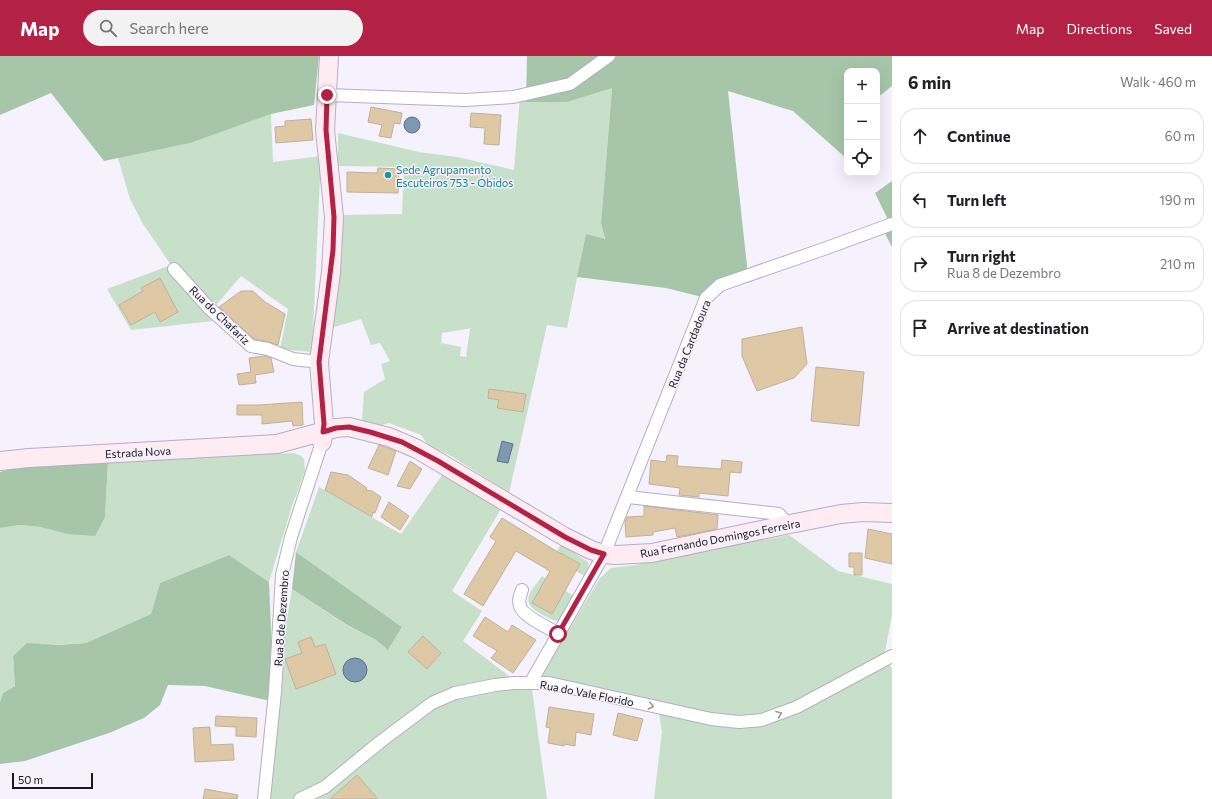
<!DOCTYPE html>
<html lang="en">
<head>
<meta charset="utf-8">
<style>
	:root { --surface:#fff; --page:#f2f2f2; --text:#202124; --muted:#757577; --line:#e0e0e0; --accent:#b32145 }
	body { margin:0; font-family:Commissioner,sans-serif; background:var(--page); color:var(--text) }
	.controls { position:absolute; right:12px; top:12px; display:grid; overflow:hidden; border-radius:8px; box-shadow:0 4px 16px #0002 }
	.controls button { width:36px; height:36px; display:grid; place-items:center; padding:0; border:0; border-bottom:1px solid var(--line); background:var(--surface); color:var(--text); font:20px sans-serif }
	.scale { position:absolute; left:12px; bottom:10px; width:81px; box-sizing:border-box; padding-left:4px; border:2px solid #191720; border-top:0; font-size:11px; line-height:14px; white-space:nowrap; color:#191720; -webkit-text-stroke:3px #f5f2fd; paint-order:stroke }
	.stop { position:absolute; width:12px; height:12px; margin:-9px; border:3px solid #b32145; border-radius:50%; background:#fff }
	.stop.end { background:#b32145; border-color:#fff; box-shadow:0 1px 4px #0008 }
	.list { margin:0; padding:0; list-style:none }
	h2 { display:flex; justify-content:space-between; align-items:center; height:52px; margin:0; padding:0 16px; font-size:17px }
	h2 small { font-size:13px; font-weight:400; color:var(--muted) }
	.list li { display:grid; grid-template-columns:26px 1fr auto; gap:12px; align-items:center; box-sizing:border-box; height:56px; margin:0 8px 8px; padding:0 8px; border:1px solid var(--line); border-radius:16px }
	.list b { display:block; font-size:15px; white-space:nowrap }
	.list p { margin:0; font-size:13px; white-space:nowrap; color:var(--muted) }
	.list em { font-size:13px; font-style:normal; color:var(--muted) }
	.icon { flex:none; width:22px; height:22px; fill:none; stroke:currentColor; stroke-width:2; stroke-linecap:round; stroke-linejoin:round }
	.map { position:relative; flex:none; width:892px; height:743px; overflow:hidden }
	header { display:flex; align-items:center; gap:24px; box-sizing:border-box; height:56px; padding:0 20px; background:var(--accent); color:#fff }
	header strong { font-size:19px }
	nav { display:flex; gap:22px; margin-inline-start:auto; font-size:14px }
	.search { width:280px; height:36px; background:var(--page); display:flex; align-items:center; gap:10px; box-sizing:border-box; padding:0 14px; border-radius:22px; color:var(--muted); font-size:15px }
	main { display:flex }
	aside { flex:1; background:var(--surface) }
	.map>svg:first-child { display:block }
</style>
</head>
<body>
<header>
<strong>Map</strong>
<div class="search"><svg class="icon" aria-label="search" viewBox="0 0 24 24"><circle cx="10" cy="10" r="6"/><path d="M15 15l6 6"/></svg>Search here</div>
<nav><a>Map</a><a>Directions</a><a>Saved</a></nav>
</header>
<main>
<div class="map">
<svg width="892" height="743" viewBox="0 0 892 743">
	<rect width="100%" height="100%" fill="#f5f2fd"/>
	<path fill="#c8e0c9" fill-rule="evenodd" d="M612 31 601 167 605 184 586 178 567 272 547 269 509 437 451 400 429 390 421 379 389 367 377 370 362 365 364 336 385 323 381 308 390 305 380 287 371 289 361 263 331 272 342 159 402 158 404 111 338 110V77L419 96 457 101 514 114 520 39 526 38V46H567ZM473 272 470 273 466 301 460 300 461 291 442 287 441 290 442 277Z
		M271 58 273 106 321 100 312 296 280 293 288 253 241 220 213 253 223 264 131 274 107 233 171 209 143 168 130 143 118 102Z
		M294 397 301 400 304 403 305 415 292 450 269 526 229 499 160 527 151 558 86 587 51 589 27 588 13 600 15 630 3 637 0 646V472L20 469 41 471 105 461 108 406Z
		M442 419 501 453 452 535 482 555 463 585 509 620 515 627 531 626 565 580 600 522 611 512 635 509 789 479 838 515 892 528V559L885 596 800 649 889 609 892 612V743H654L662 675 658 652 531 626 547 743H264L275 636 292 533 346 569 376 584 388 594 402 571 296 496 319 431 401 478Z
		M561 488 588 506 589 513 586 521 576 515 580 508 562 497 550 516 546 514Z
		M542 520 574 540 559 565C552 565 547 561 541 558 518 545 531 536 542 520Z"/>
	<path fill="#a7c6a9" d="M0 0H319L314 49 271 58 190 87 104 105 51 37 0 59Z
		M527 0H892V30L877 42V15H847V103L793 55 728 35 748 219 706 242 666 232 577 221 586 178 605 183 601 167 612 32 567 46H526Z
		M892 125V191L882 172 890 168 875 137Z
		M108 406 105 461 95 480 68 478 41 471 20 469 0 472V416L9 413Z
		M296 496 402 571 388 594 376 584 347 569 292 533Z
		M229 499 269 526 274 646 205 630 168 629 160 649 144 662 109 677 25 705 0 708V646L3 637 15 630 13 600 27 587 57 589 86 587 151 558 160 527Z"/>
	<path fill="#7c98b3" stroke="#5e7187" d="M404 69a8 8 0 1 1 16 0a8 8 0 1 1-16 0Z
		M502 385 513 388 508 407 497 405Z
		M343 614a12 12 0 1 1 24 0a12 12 0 1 1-24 0Z"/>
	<path fill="#dfc8a6" stroke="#c0b19b" d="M371 51 402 57 400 68 394 67 391 82 379 80 382 69 368 66Z
		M471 57 501 59 499 89 484 88 485 72 470 71Z
		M311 63 313 84 276 87 275 71 285 70V65Z
		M378 112 399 113 398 137 347 136V116L377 117Z
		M160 222 178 256 160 266 155 256 131 269 119 249 143 235 141 232Z
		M241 235H253L265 246 285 258 278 289 269 286 254 283 219 251Z
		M802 271 807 308 794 322 757 335 742 300V283Z
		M264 300 271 302 274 316 255 319 256 327 239 329 237 318 251 316 249 302Z
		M816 311 864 316 859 370 811 365Z
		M489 333 526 338 523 356 497 352 499 344 488 342Z
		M302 346 303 369 293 370 292 365 262 368V359H237V349H259Z
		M379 389 396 395 388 419 368 412Z
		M667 399 678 400 677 410 721 413 722 404 742 406 741 417 730 416 728 440 699 437V441L679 439 680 432 649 428 651 404 666 406Z
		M410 405 422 413 410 433 397 430Z
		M331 416 348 419 367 432 366 434 372 435 381 441 375 457 373 456 372 461 325 434Z
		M389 446 409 460 400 474 381 461Z
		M644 450 718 459 717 473 677 481 675 472 653 476V479L626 481 625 466 627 461 644 460Z
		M502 462 561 498V497L580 508 552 558 532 547 550 515 516 495 483 550 464 538 496 485 490 481Z
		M868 473 892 478V508L865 502Z
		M849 497H862V519H854V511H849Z
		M485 561 508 576 512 569 536 584 513 617 491 602 497 595 473 580Z
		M423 580 441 597 427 613 408 596Z
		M311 581 315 591 325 588 336 618 296 633 285 603 302 597 298 586Z
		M549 651 594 658 591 679 576 676 575 690 564 688V690L548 687 550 672 546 671Z
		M618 657 643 663 637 685 613 679Z
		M216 660 257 662 256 681 236 680V671L215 670Z
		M210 671 211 689 233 688 234 704 195 706 193 672Z
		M357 719 378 743H330Z
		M205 733 238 739 237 743H203Z"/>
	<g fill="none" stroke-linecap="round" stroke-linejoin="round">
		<g stroke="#b4aec6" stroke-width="14">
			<path id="street" d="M327 39 465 44 513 41 570 28 609 0
				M174 213 208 251 251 290 268 293 293 303 319 306
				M628 441 779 458 784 464 785 469
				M522 534C520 539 518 544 520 550 522 560 549 572 559 578
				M531 626 604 498 706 242 720 229 821 194 892 168
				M264 743 275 636 282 519 291 481 322 386
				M300 743 325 731 380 686 432 647 455 637 495 629 514 627H549L711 663 739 666 762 664 797 651 892 600"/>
		</g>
		<g stroke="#b4aec6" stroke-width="20">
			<path id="secondary" d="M322 386 324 368 319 306 331 216 334 161 325 74 329 0
				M0 405 29 402 277 388 336 372 349 371 389 381 417 393 565 481 591 494 604 498 616 499 652 497 785 469 841 458 863 456 892 457"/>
		</g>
		<use href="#street" stroke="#fff" stroke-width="12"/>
		<use href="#secondary" stroke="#ffecf3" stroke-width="18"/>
	</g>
	<defs><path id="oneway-chevron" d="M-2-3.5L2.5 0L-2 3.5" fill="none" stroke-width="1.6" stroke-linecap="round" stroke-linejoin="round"/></defs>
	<g stroke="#98979b">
		<use href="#oneway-chevron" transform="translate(651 650) rotate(13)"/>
		<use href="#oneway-chevron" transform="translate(779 658) rotate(-21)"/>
	</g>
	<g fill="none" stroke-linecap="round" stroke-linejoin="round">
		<path stroke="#b32145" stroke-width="5" d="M327 39 326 74 334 161 333 194 319 306 324 368 323 376 336 372 349 371 370 376 402 386 438 405 565 481 591 494 604 498 558 578"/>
	</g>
	<circle fill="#0f9aa8" stroke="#f5f2fd" stroke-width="1.5" cx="388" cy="119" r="4"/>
	<g text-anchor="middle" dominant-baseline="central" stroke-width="3" stroke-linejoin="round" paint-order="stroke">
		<g font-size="11" fill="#0d838f" stroke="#f5f2fd" text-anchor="start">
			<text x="396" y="113">Sede Agrupamento<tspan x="396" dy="13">Escuteiros 753 - Óbidos</tspan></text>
		</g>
		<g font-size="11" fill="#191720" stroke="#f5f2fd">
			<text transform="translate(220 259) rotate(44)">Rua do Chafariz</text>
			<text transform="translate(689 288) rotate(-68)">Rua da Cardadoura</text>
			<text transform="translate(138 396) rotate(-3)">Estrada Nova</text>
			<text transform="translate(720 482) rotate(-11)">Rua Fernando Domingos Ferreira</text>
			<text transform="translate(281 562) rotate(-86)">Rua 8 de Dezembro</text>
			<text transform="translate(587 637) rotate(11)">Rua do Vale Florido</text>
		</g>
	</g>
</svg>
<div class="controls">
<button>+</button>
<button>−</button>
<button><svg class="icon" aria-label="locate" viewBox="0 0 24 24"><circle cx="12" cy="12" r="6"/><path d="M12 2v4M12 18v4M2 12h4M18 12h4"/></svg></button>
</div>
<div class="scale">50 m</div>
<div class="stop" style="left:558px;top:578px"></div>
<div class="stop end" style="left:327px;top:39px"></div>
</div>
<aside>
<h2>6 min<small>Walk · 460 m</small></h2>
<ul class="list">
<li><svg class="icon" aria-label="ahead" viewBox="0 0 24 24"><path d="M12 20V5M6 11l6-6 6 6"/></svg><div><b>Continue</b></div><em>60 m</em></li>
<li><svg class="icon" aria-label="left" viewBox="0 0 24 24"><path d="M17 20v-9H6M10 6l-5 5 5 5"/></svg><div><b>Turn left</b></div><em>190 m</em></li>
<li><svg class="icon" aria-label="right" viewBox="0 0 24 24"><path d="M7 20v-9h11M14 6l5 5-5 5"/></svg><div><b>Turn right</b><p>Rua 8 de Dezembro</p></div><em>210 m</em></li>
<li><svg class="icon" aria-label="arrive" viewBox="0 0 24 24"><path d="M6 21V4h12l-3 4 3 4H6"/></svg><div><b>Arrive at destination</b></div></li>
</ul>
</aside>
</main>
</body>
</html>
